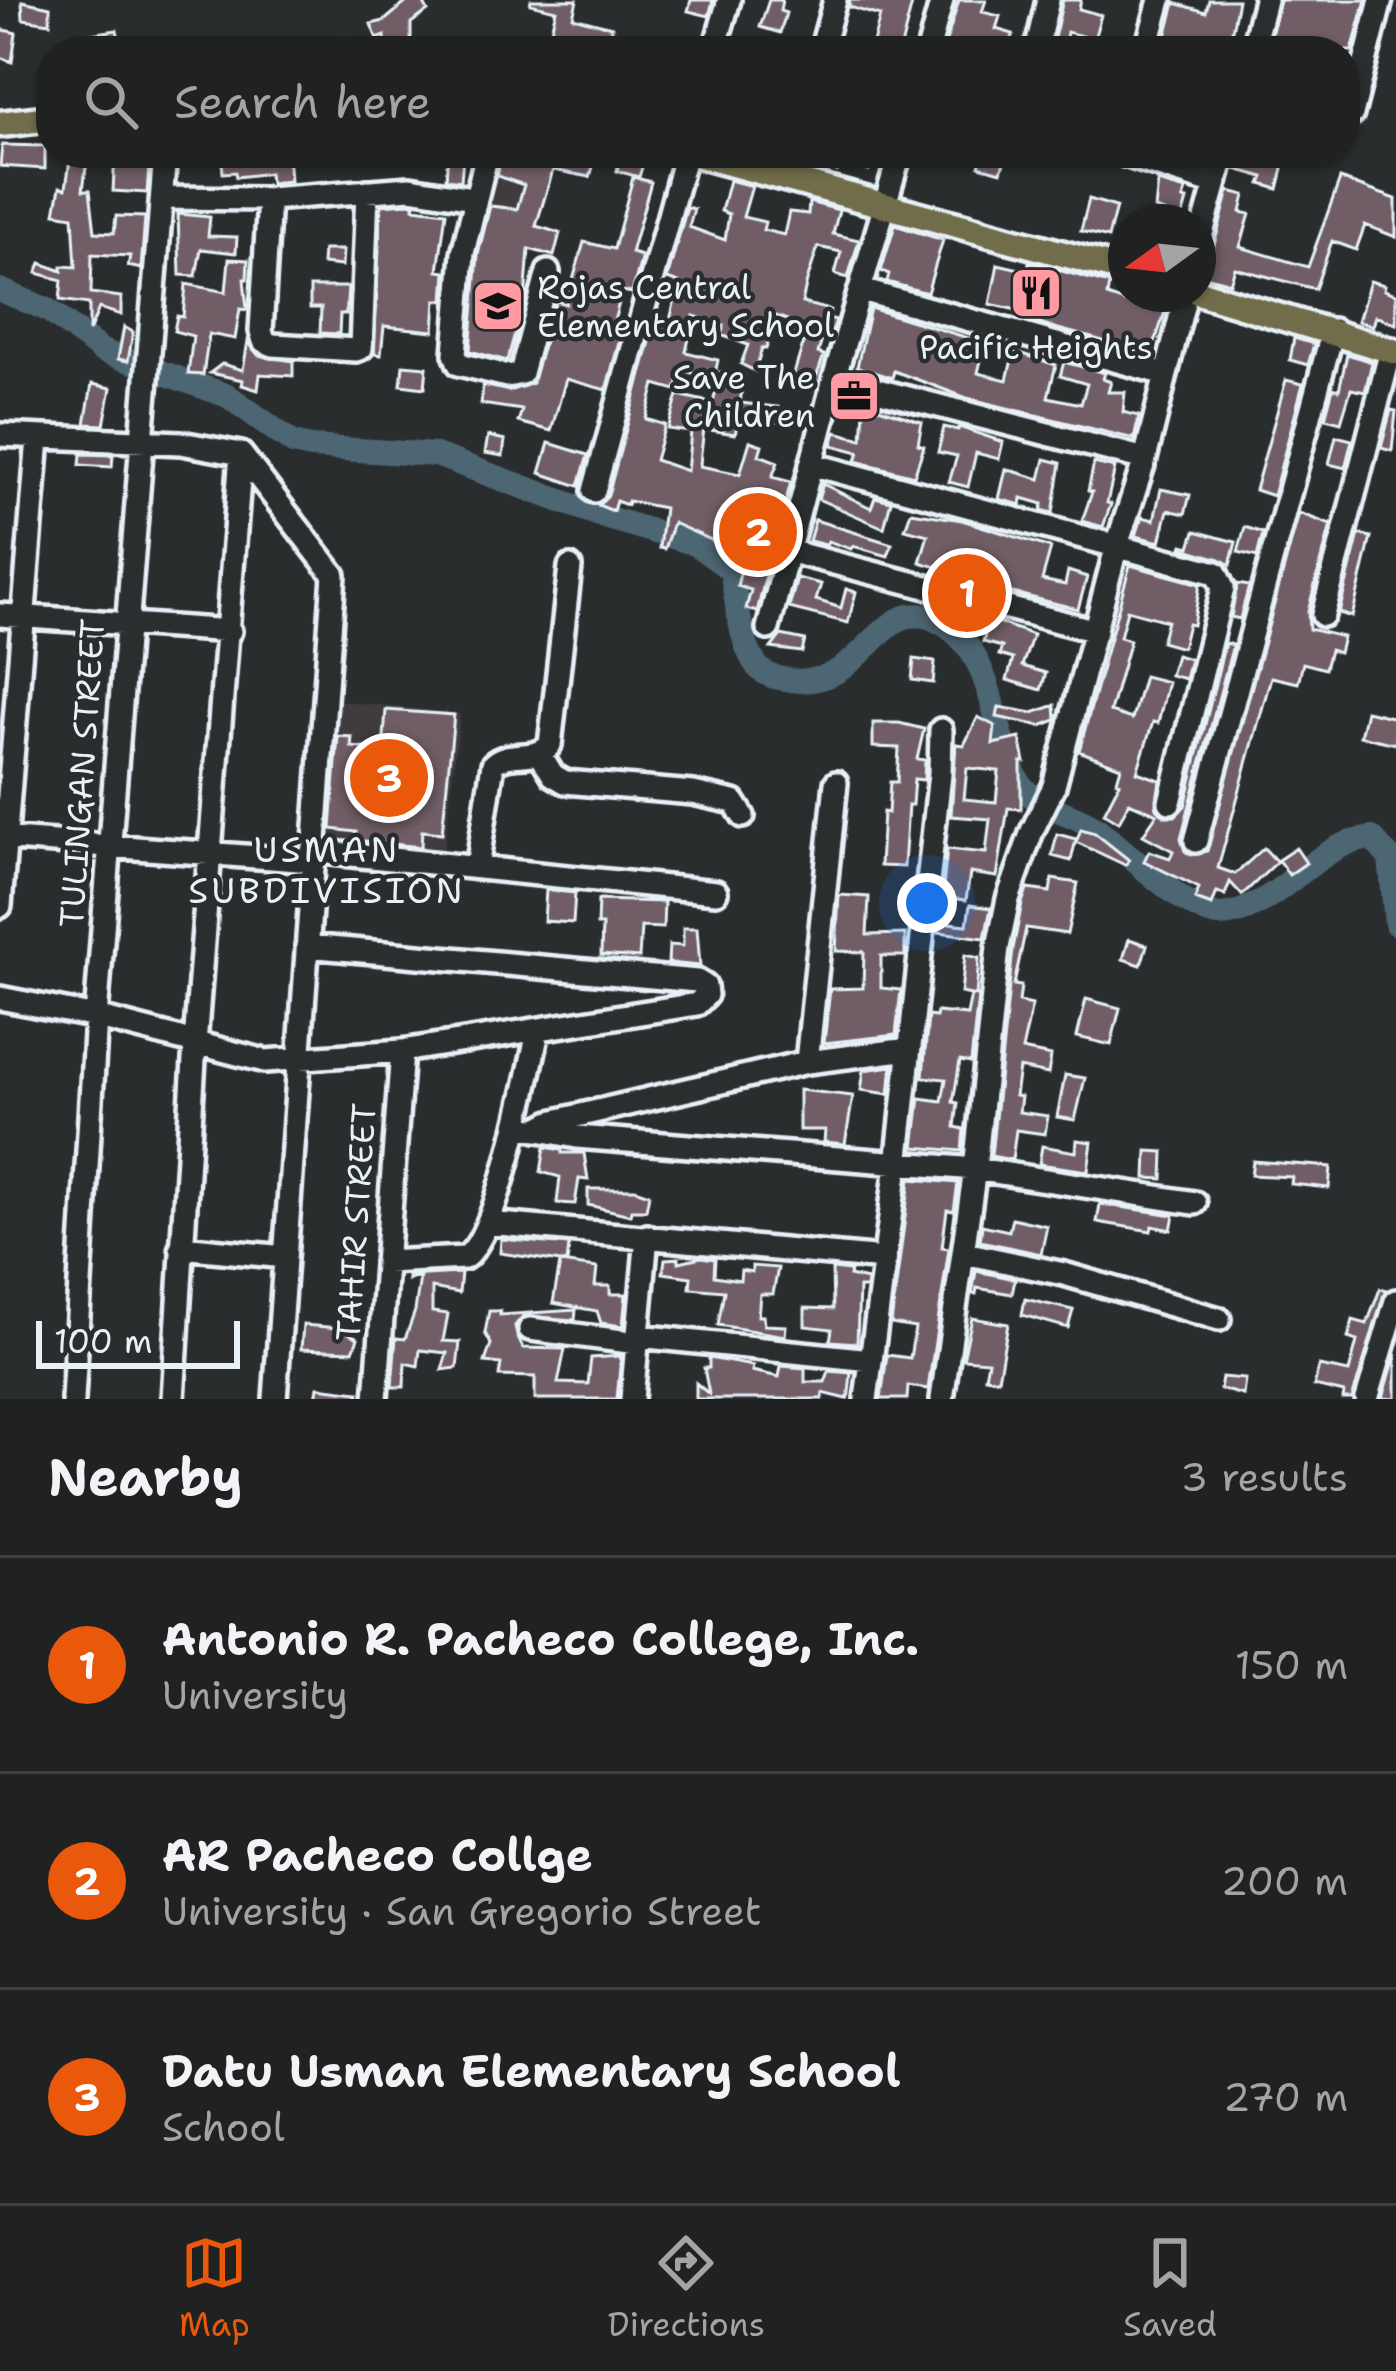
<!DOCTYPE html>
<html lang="en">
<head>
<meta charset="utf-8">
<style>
	:root { --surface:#202222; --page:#2d2f2f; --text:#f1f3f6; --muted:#a2a4a5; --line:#3d3f40; --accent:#ea580c }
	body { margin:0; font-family:"Shantell Sans",sans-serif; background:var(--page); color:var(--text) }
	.compass { position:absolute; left:1108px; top:204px; width:108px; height:108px; border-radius:50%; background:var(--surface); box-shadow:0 3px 9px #0004; rotate:255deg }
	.scale { position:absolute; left:36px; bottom:30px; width:204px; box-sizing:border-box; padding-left:12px; border:6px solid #e8f1f8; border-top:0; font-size:33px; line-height:42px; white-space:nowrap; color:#e8f1f8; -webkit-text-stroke:9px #2a2d2e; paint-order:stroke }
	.you { position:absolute; left:927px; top:903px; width:42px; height:42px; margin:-30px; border:9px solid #fff; border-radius:50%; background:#1a73e8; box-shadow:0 0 0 18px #1a73e833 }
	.badge { display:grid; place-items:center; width:78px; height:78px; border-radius:50%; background:var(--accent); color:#fff; font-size:39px; font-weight:700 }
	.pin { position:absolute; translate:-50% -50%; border:6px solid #fff; box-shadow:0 3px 12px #0006 }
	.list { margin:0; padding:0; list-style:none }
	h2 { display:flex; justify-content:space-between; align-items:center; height:156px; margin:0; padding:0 48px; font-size:51px }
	h2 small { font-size:39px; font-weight:400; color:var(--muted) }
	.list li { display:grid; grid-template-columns:78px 1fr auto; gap:36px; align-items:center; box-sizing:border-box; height:216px; padding:0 48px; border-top:3px solid var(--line) }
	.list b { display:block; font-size:45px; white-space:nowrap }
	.list p { margin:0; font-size:39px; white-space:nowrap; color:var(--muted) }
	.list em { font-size:39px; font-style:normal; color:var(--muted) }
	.icon { flex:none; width:66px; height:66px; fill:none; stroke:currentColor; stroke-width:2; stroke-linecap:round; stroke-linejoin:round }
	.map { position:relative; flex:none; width:1396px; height:1399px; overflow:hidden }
	.search { position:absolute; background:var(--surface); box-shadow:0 3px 9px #0004; left:36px; right:36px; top:36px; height:132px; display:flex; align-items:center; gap:30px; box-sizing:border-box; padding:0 42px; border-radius:48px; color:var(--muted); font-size:45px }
	.sheet { height:804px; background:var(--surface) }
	nav { display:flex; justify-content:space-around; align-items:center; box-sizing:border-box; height:168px; border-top:3px solid var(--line); background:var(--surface); font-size:33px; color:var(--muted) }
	nav a { display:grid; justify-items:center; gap:6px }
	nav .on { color:var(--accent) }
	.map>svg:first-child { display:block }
</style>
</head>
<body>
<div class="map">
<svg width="1396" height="1399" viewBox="0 0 1396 1399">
	<rect width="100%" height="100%" fill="#2a2d2e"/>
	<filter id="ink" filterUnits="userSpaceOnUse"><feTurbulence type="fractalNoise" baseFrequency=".00833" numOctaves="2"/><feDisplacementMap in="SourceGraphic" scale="24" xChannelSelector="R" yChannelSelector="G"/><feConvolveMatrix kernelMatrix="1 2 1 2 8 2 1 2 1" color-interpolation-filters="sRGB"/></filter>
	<g filter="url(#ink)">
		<path fill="#3f3b3e" d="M492 153H559L531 249 521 367 465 362 477 204Z
			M333 700 460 714 443 856 321 842Z"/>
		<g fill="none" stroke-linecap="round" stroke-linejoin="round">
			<path stroke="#4e6673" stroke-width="24" d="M0 290 48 310 102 351 228 396 293 443 311 447 436 455 608 518 696 544 731 570C737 599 739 642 757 666 764 676 778 678 789 680 867 692 878 590 938 621 996 650 990 729 1018 780 1035 811 1076 811 1101 832 1126 851 1190 915 1220 915 1268 913 1303 861 1346 844 1353 840 1364 840 1372 838L1390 858 1396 924"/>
		</g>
		<path fill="#6f5d65" stroke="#e8f1f8" stroke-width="3" fill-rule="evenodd" d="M409 0H422L428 11 411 23V51H386L385 36 377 39 371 24 384 21Z
			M531 0H577L573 17 612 27 610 32 667 47V51H584L548 42 556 10 530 4Z
			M691 0H713L709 16 688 11Z
			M769 0H782L780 11 786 13 780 33 760 27Z
			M850 0H913L900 51H871L880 16 849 7Z
			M959 0H986L982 12 1000 16 996 29 1013 34 1009 51H968L945 45Z
			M1063 0H1081L1079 9 1101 15 1094 39 1067 32 1064 51H1051Z
			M1209 0H1238L1228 51H1162L1175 3 1206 12Z
			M1280 0H1366L1352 51H1267Z
			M22 1 50 7V23L23 19Z
			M0 29 16 33 12 62 0 57Z
			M117 30 121 48 72 51 71 37Z
			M345 37 350 51H306V47Z
			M2 145 45 146V169L0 166Z
			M71 153H88L83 190H90L95 232 114 233 116 216 145 217 141 269 128 266 130 256 92 254 91 293 121 297V315L99 308 89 332V304L60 300 62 280 37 273 41 263 62 271V266L76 267 73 216 55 213 60 187 66 188Z
			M115 153H150L147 193 113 191Z
			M209 153H288L290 181 270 183 269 173 236 177 235 172 223 173 222 162 187 165 186 155Z
			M448 153H472L470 159 463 157 461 181 446 179Z
			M502 153H597L590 177 553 170 536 226 560 233 554 256 529 249 525 300 507 361 470 351 478 255 490 206 517 209 524 185 497 176Z
			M808 153H873L869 171 838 163 837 171 806 163Z
			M983 153H1007L1001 172 979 166Z
			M1239 153H1287L1278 189 1261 184 1264 177 1235 169Z
			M620 158 643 164 639 177 617 171Z
			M633 177 651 182 631 253 642 256 632 293 622 291 613 325 623 328 606 390 566 379 551 431 518 422 522 410 481 404 483 385 509 391 532 383 556 301 566 304 584 242 614 249Z
			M1340 179 1396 199V237L1365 225 1356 250 1332 241 1315 289 1235 268 1230 283 1198 274V263L1208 259 1212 252 1229 191 1245 195 1241 212 1250 214 1240 247 1308 267Z
			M729 180 752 186 743 217 765 222 763 230 784 235 789 212 808 214 809 202 839 210 833 234 859 240 848 278 835 274 841 252 818 247 807 281 802 303 830 310 828 318 836 320 832 332 825 330 818 353 824 355 812 390 791 383 804 341 794 338 798 324 776 316 766 349 762 348 755 371 741 364 748 345 721 335 724 326 694 316 686 352 718 360 714 379 681 370 676 390 655 384 646 419 665 425 655 460 687 471 691 432 668 429 678 395 713 403 720 372 744 375 740 403 778 407 777 422 739 417 735 434 704 429 701 453 700 466 740 474 750 441 762 445 759 455 778 462 772 477 791 482 772 554 735 545 734 550 673 523 664 549 659 548 664 508 628 501 627 505 616 501 613 511 598 505 608 495 657 316 670 320 679 283 667 279 687 207 694 209 689 227 725 240 729 214 721 211Z
			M1158 182 1186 190 1183 199 1187 200 1181 222 1165 219 1167 213 1155 209Z
			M1089 199 1116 207 1108 238 1081 231Z
			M409 203 415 204 414 208 446 212 438 271 446 272 444 300H436L434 331 384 326 381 355 374 354 381 205Z
			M178 214 210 217 208 236 237 237 236 253 201 249 196 276 180 275Z
			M895 225 943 240 927 293 887 282 889 274 881 271Z
			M323 250H343L342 266 322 264Z
			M229 259 248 260 247 279H244L247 310 240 309 235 339 209 334 203 375 188 374 193 336 174 331 177 316 183 317 186 284 226 292Z
			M1029 262 1109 284 1107 296 1148 310 1152 294H1171L1151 354 1025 320 1026 312 990 304 998 264 1028 271Z
			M1370 281 1385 285 1384 290 1396 294V324L1376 316 1373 326 1358 321Z
			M310 287H348L346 314H340L339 334 320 333 321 308H310Z
			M870 308 985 343 978 373 1007 380 1014 351 1056 365 1048 397 1081 404 1087 384 1060 376 1064 362 1105 373 1103 379 1111 382 1108 392H1125L1123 412 1139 416 1134 439 967 398 894 371 892 378 857 367Z
			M124 327 133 332 128 361 118 359Z
			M1294 338 1314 344 1308 365 1290 360Z
			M248 341 258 355 293 361V376L260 374 258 390 242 385 243 380 210 373 222 364 243 370Z
			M1347 354 1372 362 1365 392 1351 389 1341 422 1325 418 1333 388 1339 390Z
			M403 365 427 367 425 388 401 385Z
			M1286 380 1303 384 1273 496 1255 490Z
			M92 384 111 388 104 425 85 424Z
			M845 397 922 422 918 444 924 446 914 476 856 461 859 452 832 445 836 432 862 439 864 411 843 404Z
			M1391 410 1396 411 1392 451 1381 448Z
			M944 427 958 430 959 427 1003 442 999 459 976 453 968 487 949 482 957 456 938 452Z
			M488 436 505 440 503 456 485 453Z
			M1336 436 1352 440 1345 468 1329 464Z
			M549 443 588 455 579 486 540 473Z
			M81 454 113 455 112 467 80 465Z
			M1045 459 1061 463 1053 513 1041 510 1043 504 1022 498 1021 505 999 499 1006 469 1040 479Z
			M1094 463 1115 468 1107 503 1111 504 1103 527 1082 521 1092 492 1088 491Z
			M823 484 871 508 875 497 891 501 884 528 818 499Z
			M1161 489 1190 495 1185 514 1168 510 1160 542 1136 536 1142 517 1154 520Z
			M911 512 962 520 1051 548 1042 580 1065 585 1068 571 1087 577 1078 609 943 576 944 569 920 562 928 535 905 529Z
			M1299 513 1331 525 1308 611 1309 629 1343 637 1339 653 1330 650 1325 669 1303 663 1298 683 1271 677 1218 868 1235 874 1264 848 1277 862 1242 895 1230 882 1225 895 1217 892 1212 905 1195 899 1199 888 1144 861 1149 851 1170 858 1173 851 1143 835 1157 814 1129 802 1119 822 1104 813 1120 782 1117 781 1121 767 1079 751 1130 565 1200 584 1193 625 1188 624 1182 648 1161 642 1167 621 1127 610 1120 637 1130 640 1110 712 1132 719 1144 676 1168 682 1158 723 1153 722 1137 772 1160 780 1156 807 1165 816H1175L1185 806 1225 643 1233 645 1181 838 1185 851 1191 855 1207 851Z
			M815 520 892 544 888 556 853 546 851 549 828 541 826 545 809 541Z
			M1245 527 1263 533 1257 557 1238 552Z
			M1195 531 1236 542 1230 565 1220 559 1182 548 1183 545 1190 547Z
			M1359 534 1371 537 1352 617 1339 613Z
			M741 570 766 575 757 612 746 609 751 590 737 586Z
			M797 578 821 584 816 600 841 608 846 589 856 592 848 623 789 608Z
			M1237 584 1249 586 1240 619 1231 617Z
			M989 619 1033 635 1022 666 1046 673 1041 690 1007 680 1013 659 999 655 1002 647 983 642Z
			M781 635 805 640 802 652 771 648Z
			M1176 655 1190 659 1185 679 1170 675Z
			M914 659 935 662 933 683 912 680Z
			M1055 705 1056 720 1041 726 997 717 999 707 1033 713Z
			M386 710 454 715 442 833 422 831 421 847 355 840 356 832 331 829 338 736 352 737 351 747 383 750Z
			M1366 711 1396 718V744L1360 736Z
			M978 717 995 726 993 744 1020 738 1025 762H1021V809L1008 808 997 877 970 873 966 900 942 897 947 849 986 853 990 819 951 816 956 744 964 745ZM967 768 999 771 996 802 964 799Z
			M873 723H899L924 729 917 759 925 760 924 780 914 779 912 805H908L904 867 880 866 883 812 888 813 890 782H897L899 748 873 747Z
			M1081 829 1095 833 1129 860 1125 865 1076 842Z
			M1057 834 1076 839 1071 861 1052 856Z
			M1296 848 1306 863 1289 875 1278 860Z
			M1052 879 1078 883 1067 934 1026 928 1014 985 1021 986 1019 1002 1032 1005 1022 1050 1051 1056 1048 1074 1019 1068 1015 1096 1021 1097 1019 1112 1048 1116 1045 1134 1016 1130 1012 1160 991 1156 1013 949 1022 903 1027 889 1050 892Z
			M546 890 575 893 573 923 544 921Z
			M839 895 869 897 867 935 905 934V956H881V988L901 990 896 1035 824 1043 830 989 863 988 864 952 836 951Z
			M598 900 664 902 663 928 641 927 639 958 601 955 602 925H597Z
			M970 905 991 908 985 938 938 932 939 922 967 925Z
			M683 928H697L700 966 668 963 669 945 683 946Z
			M1129 939 1147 945 1141 965 1123 959Z
			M965 955 979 958 976 996 961 993Z
			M971 995 978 996 971 1063 960 1061 953 1102 958 1103 955 1127 964 1129 962 1151 914 1147 920 1098 942 1101 946 1079 923 1077 928 1016 936 1017 937 1012 967 1015Z
			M1086 999 1120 1008 1111 1045 1077 1037Z
			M892 1066 889 1094 861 1090 864 1070Z
			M1065 1075 1085 1078 1075 1120 1057 1117Z
			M799 1090 853 1096 845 1144 824 1142 825 1130H799Z
			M1077 1140 1092 1142 1088 1171 1039 1164 1042 1146 1076 1152Z
			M545 1147 562 1150V1153H584L588 1180 579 1179 575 1204 557 1203 560 1177 541 1172Z
			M1147 1151 1164 1152 1163 1179 1146 1178Z
			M1253 1161 1331 1167 1329 1188 1291 1184 1292 1177 1251 1175Z
			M910 1179 958 1183 954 1211 947 1210 942 1247 949 1248 928 1389 908 1386 907 1399H881L887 1355 910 1358 915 1328 891 1324Z
			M588 1189H635L649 1194 646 1210H631L630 1215 588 1205Z
			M1100 1204 1174 1215 1171 1230 1152 1226 1151 1231 1097 1222Z
			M1012 1218 1047 1226 1041 1254 980 1241 982 1225 1009 1231Z
			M501 1239 569 1245 567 1263 500 1253Z
			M701 1257 715 1259 714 1276 740 1280 741 1270 752 1272V1266L778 1268 773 1294H760L758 1316H763L764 1325 786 1326 785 1336 718 1325 724 1291 690 1288 691 1277 663 1273 665 1259 679 1258V1262Z
			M560 1263 597 1268 595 1286H610V1294H626L623 1326 601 1323 597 1311 553 1303Z
			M832 1269 850 1271 849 1276 867 1280 866 1288H859L857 1343 830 1341 832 1329 805 1326V1308L833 1309Z
			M976 1271 1015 1279 1012 1294 977 1288 976 1294H972Z
			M461 1273 459 1293 432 1288V1312L448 1314 443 1341 460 1342 457 1368 442 1370 447 1353 420 1350 418 1366 405 1363 404 1387H392L396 1338 405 1339 415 1311 420 1277 408 1280V1276Z
			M1380 1289 1386 1290 1352 1399H1343L1344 1393 1314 1386 1319 1366 1349 1372 1357 1341 1348 1338 1353 1320 1367 1324Z
			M1025 1299 1073 1310 1068 1328 1022 1315Z
			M576 1310 575 1320 523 1316 515 1326 517 1336 523 1348 565 1349 558 1383 588 1384 591 1358 621 1356 617 1399H535V1377L499 1376 501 1364 485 1362 491 1344 485 1333 489 1311H500V1315Z
			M972 1318 1008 1324 998 1379 985 1377 988 1361 963 1359Z
			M303 1325 339 1328 358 1338 353 1351 301 1349Z
			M1396 1354V1399L1383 1398Z
			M709 1358 753 1366 752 1371 779 1377 781 1366 805 1368V1382H825L829 1371 851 1373 849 1394 847 1399 823 1393 822 1399H696V1383L709 1394 704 1368H709Z
			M1222 1377 1245 1379 1243 1395 1220 1389Z
			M318 1387 359 1392 358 1399H316Z"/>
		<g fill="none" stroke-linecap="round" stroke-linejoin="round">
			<g stroke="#e8f1f8" stroke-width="30">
				<path id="minor" d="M714 51 729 0
					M821 51 835 0
					M928 51 942 0
					M1036 51 1048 0
					M1146 51 1160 0
					M1252 51 1265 0
					M1352 114 1381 0
					M487 153 463 253 455 354 459 364 507 376 521 373 548 272
					M1118 153 1215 184
					M786 178 793 153
					M162 198 269 199 410 188 473 198
					M269 199 261 331 264 341 273 345 356 350 361 348 367 191
					M1198 248 1224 153
					M861 290 1165 374
					M834 379 1145 459
					M0 435 181 443 241 454 334 575 275 1399
					M811 464 1216 573 1223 588 1170 802
					M594 491 686 153
					M788 551 1096 631
					M0 615 230 631
					M1323 615 1391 350
					M768 628 834 379 900 153
					M540 754 553 775 565 782 693 793 734 802 743 816
					M0 838 311 861
					M1196 841 1333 330
					M312 851 716 892
					M477 868 493 764C509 749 534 762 550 745L570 567
					M0 906 38 438
					M0 998 96 1017 265 1061 402 1051 697 1004 706 995 705 986 697 981 307 946
					M807 1062 836 783
					M517 1126 577 1137 975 1169 1195 1203
					M536 1130 551 1122 807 1062 909 1049
					M488 1223 884 1259
					M181 1247 285 1257
					M964 1253 1064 1274 1219 1319
					M386 1262 464 1258C497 1240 529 1073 538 1031
					M530 1329 637 1343
					M638 1336 871 1360
					M73 1399 96 1017 165 153
					M173 1399 195 1044 241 454
					M376 1399 402 1051
					M632 1399 647 1236
					M866 1399 897 1165 940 774 941 730
					M942 1399 975 1169 998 947 1008 899 1032 831 1054 786 1117 545 1145 459 1186 294
					M1367 1399 1396 1301"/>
			</g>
			<g stroke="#e8f1f8" stroke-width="33">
				<path id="major" d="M0 124 51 118
					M692 153 1126 271
					M1198 292 1396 352"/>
			</g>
			<use href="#minor" stroke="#2a2d2e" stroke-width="21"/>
			<use href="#major" stroke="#716d4b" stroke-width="24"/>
		</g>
	</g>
	<defs>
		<g id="restaurant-square" transform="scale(2.7)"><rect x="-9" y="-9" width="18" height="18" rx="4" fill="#ff9aa2" stroke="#2a2d2e"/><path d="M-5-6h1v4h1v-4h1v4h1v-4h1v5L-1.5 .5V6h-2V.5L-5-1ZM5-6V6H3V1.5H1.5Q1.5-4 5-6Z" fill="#111"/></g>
		<g id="school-square" transform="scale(2.7)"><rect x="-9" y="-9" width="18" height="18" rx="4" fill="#ff9aa2" stroke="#2a2d2e"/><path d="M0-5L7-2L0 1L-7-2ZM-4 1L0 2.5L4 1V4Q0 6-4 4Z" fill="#111"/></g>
		<g id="office-square" transform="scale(2.7)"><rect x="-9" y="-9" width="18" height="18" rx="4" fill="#ff9aa2" stroke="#2a2d2e"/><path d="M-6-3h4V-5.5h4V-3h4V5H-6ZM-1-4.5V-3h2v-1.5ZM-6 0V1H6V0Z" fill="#111"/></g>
	</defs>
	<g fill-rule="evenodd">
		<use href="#restaurant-square" x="1036" y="293"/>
		<use href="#school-square" x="498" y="306"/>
		<use href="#office-square" x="854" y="396"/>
	</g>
	<g text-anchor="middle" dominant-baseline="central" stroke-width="9" stroke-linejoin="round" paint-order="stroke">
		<g font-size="33" fill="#e8f1f8" stroke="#2a2d2e" text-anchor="start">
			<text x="537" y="287">Rojas Central<tspan x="537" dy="38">Elementary School</tspan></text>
			<text x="1036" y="347" text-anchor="middle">Pacific Heights</text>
			<text x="815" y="377" text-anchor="end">Save The<tspan x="815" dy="38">Children</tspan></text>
		</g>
		<g font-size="33" fill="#e8f1f8" stroke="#2a2d2e">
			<text transform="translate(82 773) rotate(-86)">TULINGAN STREET</text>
			<text transform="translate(356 1222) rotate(-86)">TAHIR STREET</text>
		</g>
		<g font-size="36" letter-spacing="3" fill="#e8f1f8" stroke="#2a2d2e">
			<text x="327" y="849">USMAN<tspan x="327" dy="41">SUBDIVISION</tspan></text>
		</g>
	</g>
</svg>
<svg class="compass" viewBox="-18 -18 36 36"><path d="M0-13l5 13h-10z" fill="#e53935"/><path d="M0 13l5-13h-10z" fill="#a2a4a5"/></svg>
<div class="scale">100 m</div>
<div class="you"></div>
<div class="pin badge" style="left:967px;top:593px">1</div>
<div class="pin badge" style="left:758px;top:532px">2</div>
<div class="pin badge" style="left:389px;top:778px">3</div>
<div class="search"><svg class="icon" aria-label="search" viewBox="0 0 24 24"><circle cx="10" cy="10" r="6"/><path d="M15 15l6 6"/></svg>Search here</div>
</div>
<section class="sheet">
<h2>Nearby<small>3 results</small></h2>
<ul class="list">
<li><span class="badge">1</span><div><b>Antonio R. Pacheco College, Inc.</b><p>University</p></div><em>150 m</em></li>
<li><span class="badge">2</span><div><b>AR Pacheco Collge</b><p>University · San Gregorio Street</p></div><em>200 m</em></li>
<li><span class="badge">3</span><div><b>Datu Usman Elementary School</b><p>School</p></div><em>270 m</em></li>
</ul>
</section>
<nav>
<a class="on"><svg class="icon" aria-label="map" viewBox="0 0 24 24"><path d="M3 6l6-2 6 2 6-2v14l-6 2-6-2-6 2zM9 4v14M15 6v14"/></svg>Map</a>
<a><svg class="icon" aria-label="directions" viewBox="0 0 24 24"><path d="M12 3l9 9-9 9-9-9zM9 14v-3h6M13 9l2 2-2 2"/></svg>Directions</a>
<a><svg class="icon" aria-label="saved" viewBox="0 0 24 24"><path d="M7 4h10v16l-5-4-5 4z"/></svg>Saved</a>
</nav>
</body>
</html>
